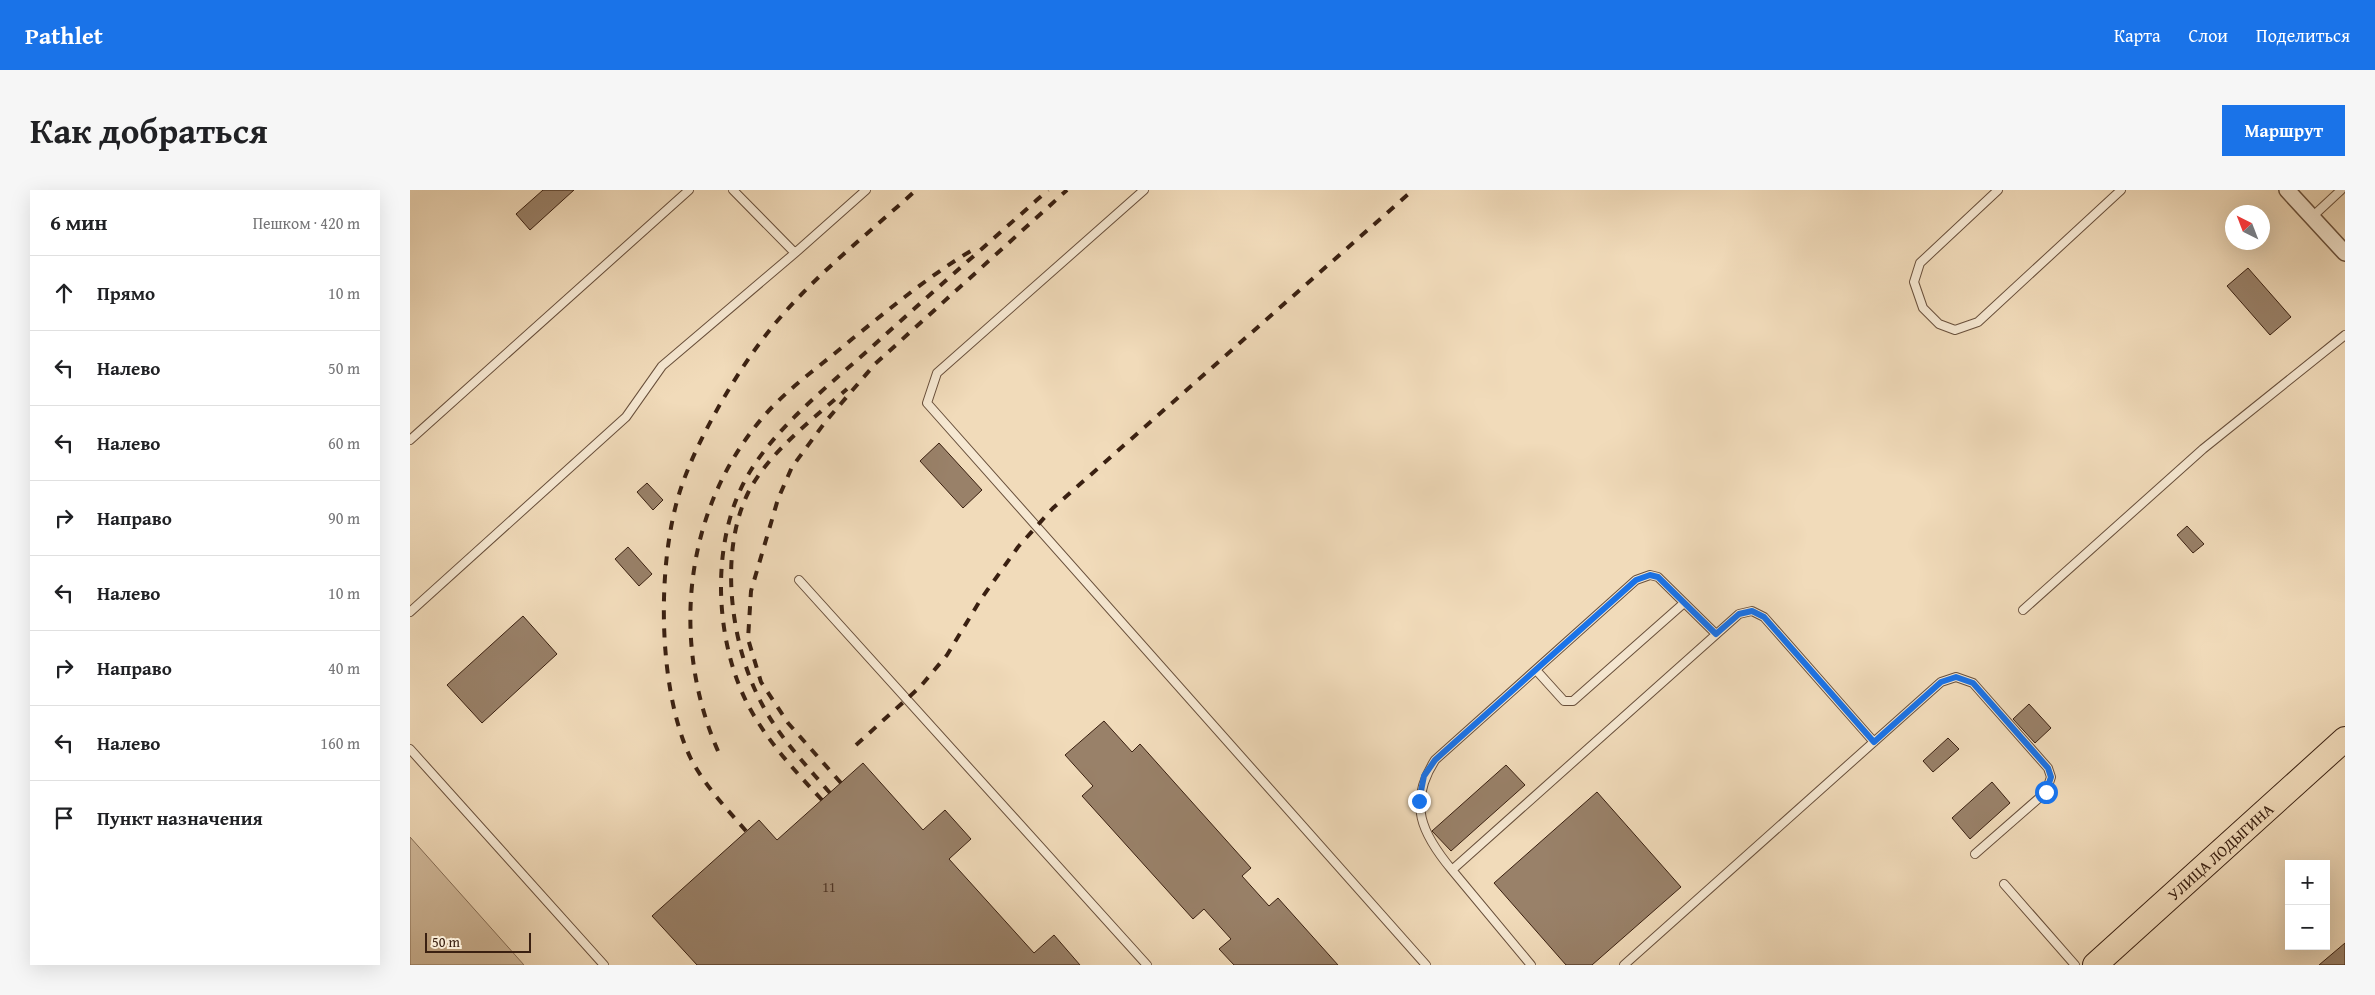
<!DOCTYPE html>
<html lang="ru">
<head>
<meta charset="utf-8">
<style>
	:root { --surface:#fff; --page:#f6f6f6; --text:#202124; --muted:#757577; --line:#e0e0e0; --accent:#1a73e8 }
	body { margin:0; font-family:"Gentium Book Plus",serif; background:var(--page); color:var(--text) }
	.controls { position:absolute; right:15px; bottom:15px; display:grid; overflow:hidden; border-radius:0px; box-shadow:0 5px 20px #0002 }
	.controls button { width:45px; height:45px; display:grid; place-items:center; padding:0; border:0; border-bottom:1px solid var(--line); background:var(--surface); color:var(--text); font:25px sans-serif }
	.compass { position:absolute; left:1815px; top:15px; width:45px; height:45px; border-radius:50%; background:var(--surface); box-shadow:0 5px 20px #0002; rotate:318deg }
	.scale { position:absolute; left:15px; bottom:12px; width:106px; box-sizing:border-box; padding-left:5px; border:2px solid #3a2011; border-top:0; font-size:14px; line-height:18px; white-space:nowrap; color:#3a2011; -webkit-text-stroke:4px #f6e8d2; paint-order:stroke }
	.stop { position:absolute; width:15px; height:15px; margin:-11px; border:4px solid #1a73e8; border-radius:50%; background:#fff }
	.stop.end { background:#1a73e8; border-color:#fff; box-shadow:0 1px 5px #0008 }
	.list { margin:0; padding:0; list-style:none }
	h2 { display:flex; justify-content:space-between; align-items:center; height:65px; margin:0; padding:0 20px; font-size:21px }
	h2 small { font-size:16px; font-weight:400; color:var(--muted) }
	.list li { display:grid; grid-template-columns:32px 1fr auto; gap:15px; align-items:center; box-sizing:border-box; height:75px; padding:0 20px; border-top:1px solid var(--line) }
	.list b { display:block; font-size:19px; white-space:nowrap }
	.list em { font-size:16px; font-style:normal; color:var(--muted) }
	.icon { flex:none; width:28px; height:28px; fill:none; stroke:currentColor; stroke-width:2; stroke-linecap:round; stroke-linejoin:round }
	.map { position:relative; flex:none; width:1935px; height:775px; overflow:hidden; border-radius:0px }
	header { display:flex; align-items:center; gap:30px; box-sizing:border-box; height:70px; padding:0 25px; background:var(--accent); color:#fff }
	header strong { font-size:24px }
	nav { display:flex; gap:28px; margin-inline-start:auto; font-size:18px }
	.intro { display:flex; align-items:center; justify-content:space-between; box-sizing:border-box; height:120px; padding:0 30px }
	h1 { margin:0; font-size:35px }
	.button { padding:12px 22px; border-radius:0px; background:var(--accent); color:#fff; font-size:18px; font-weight:700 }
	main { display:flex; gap:30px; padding:0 30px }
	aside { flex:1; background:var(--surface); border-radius:0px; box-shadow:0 5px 20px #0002 }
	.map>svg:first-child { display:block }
</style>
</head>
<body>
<header>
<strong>Pathlet</strong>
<nav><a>Карта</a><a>Слои</a><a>Поделиться</a></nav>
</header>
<div class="intro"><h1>Как добраться</h1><a class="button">Маршрут</a></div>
<main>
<aside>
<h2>6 мин<small>Пешком · 420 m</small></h2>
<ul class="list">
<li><svg class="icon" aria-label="ahead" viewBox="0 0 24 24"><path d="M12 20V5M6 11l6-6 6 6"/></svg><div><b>Прямо</b></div><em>10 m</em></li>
<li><svg class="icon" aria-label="left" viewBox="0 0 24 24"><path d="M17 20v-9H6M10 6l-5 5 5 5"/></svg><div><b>Налево</b></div><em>50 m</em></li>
<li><svg class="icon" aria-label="left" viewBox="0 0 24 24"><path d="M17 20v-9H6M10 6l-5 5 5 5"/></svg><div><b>Налево</b></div><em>60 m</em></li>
<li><svg class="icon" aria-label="right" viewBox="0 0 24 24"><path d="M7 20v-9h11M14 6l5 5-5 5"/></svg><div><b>Направо</b></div><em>90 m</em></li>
<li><svg class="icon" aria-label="left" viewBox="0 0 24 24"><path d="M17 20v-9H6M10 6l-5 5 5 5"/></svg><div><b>Налево</b></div><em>10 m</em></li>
<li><svg class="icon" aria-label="right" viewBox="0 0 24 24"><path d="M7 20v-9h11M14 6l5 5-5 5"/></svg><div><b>Направо</b></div><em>40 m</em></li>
<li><svg class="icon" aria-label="left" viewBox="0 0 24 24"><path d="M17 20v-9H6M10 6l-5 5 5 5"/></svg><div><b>Налево</b></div><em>160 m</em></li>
<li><svg class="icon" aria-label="arrive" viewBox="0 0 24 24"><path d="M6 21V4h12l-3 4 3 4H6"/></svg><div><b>Пункт назначения</b></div></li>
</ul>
</aside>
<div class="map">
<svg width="1935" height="775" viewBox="0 0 1935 775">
	<rect width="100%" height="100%" fill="#f1dbba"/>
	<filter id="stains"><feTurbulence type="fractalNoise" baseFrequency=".004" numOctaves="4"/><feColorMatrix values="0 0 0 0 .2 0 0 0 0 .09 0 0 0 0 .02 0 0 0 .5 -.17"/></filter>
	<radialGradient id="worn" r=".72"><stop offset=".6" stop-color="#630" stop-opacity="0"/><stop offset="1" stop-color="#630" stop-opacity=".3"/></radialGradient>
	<path fill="#d2bb9d" stroke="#866e57" d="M0 647 114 775H0Z"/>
	<path fill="#998169" stroke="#3a2011" d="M133 0H164L120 40 106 24Z
		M1838 78 1881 127 1860 145 1817 96Z
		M529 253 572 300 553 318 510 271Z
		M237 293 253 310 243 320 227 302Z
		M1777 336 1794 354 1783 363 1767 345Z
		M218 357 242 384 229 396 205 369Z
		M113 426 147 464 72 533 37 495Z
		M1619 514 1641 538 1625 553 1603 529Z
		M694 531 722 562 730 554 841 678 832 686 859 716 868 708 928 775H824L809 759 821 749 794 719 783 729 672 606 683 596 655 565Z
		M1538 548 1549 559 1523 582 1513 571Z
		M453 573 513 640 535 620 561 649 539 669 624 763 644 745 670 775H287L242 726 349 630 367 650Z
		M1096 575 1115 595 1041 661 1022 641Z
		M1582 592 1600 613 1560 649 1542 628Z
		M1187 602 1271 697 1182 775H1156L1084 693Z
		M1935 753V775H1909Z"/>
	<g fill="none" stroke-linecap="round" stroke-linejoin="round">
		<g stroke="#684f3b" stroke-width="10">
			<path id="lane" d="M323 0 385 63
				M734 0 527 183 517 213 1016 775
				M1588 0 1510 73 1504 92 1513 118 1529 134 1545 140 1568 132 1711 0
				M1902 27 1931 0
				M0 250 279 0
				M389 390 737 775
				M1613 420 1793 259 1935 145
				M0 422 216 227 252 176 385 63 456 0
				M1126 480 1154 511H1163L1274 413
				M0 559 194 775
				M1042 680C1012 644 997 614 1025 570L1226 390 1240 385 1248 387 1306 444
				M1594 694 1665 775
				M1121 775 1042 680 1329 424 1342 421 1354 427 1464 552
				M1214 775 1531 492 1546 487 1563 493 1638 578 1641 587 1636 602 1565 664"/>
		</g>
		<g stroke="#684f3b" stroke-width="18">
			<path id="street" d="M1877 0 1935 63"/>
		</g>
		<g stroke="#3a2011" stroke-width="26">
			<g id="primary">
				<path id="s1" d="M1685 775 1935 549"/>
			</g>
		</g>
		<use href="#lane" stroke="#f6e8d2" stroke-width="8"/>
		<use href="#street" stroke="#f6e8d2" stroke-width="15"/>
		<use href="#primary" stroke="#f1dbba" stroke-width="24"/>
		<path stroke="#3a2011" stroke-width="4" stroke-dasharray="9 9" stroke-linecap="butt" d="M446 555 510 497 537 465 571 409 608 357 643 318 1003 0
			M308 561C260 451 274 318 354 226 379 197 413 174 442 149 482 117 520 85 564 59
			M431 593 378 533 351 492 338 449 341 401 368 309 382 277 416 231 465 174 657 0
			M420 603C396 575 370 548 353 516 321 458 308 364 338 303 357 264 405 227 437 199
			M412 610C385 581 357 551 338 515 303 447 300 345 341 280 370 233 423 192 464 155 521 103 580 52 638 0
			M336 641C317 619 295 596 281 569 247 499 246 369 272 295 289 246 327 181 359 141 401 88 457 45 506 0"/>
	</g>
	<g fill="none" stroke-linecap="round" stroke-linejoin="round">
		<path stroke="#1a73e8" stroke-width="6" d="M1009 611 1014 586 1025 570 1226 390 1240 385 1248 387 1306 444 1329 424 1342 421 1354 427 1464 552 1531 492 1546 487 1563 493 1638 578 1641 587 1636 602"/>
	</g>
	<g text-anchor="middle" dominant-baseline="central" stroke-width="5" stroke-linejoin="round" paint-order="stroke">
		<g font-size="14" fill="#523827">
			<text x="419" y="697">11</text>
		</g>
		<g font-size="16" fill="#3a2011" stroke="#f6e8d2">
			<text stroke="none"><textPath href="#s1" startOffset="169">УЛИЦА ЛОДЫГИНА</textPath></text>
		</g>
	</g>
	<rect width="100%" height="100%" filter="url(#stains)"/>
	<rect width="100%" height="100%" fill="url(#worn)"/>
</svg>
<div class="controls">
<button>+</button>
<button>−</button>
</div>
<svg class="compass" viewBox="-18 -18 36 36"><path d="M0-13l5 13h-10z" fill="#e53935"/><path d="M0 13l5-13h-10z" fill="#757577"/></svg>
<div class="scale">50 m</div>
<div class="stop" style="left:1636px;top:602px"></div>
<div class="stop end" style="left:1009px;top:611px"></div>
</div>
</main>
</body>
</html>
